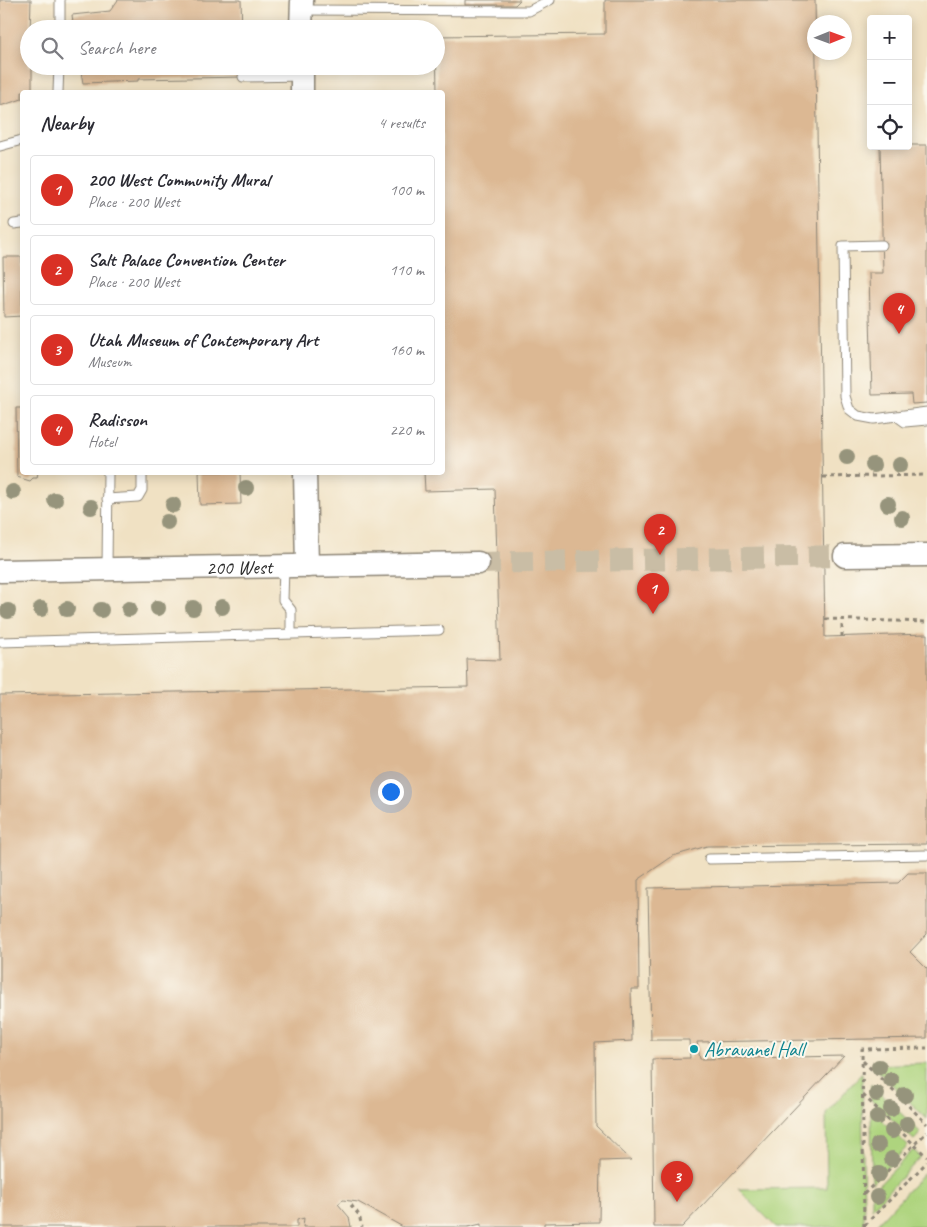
<!DOCTYPE html>
<html lang="en">
<head>
<meta charset="utf-8">
<style>
	:root { --surface:#fff; --page:#f7f7f7; --text:#2b2b33; --muted:#7c7c81; --line:#e1e1e2; --accent:#d93025 }
	body { margin:0; font-family:Caveat,sans-serif; background:var(--page); color:var(--text) }
	.controls { position:absolute; right:15px; top:15px; display:grid; overflow:hidden; border-radius:5px; box-shadow:0 2px 12px #0003 }
	.controls button { width:45px; height:45px; display:grid; place-items:center; padding:0; border:0; border-bottom:1px solid var(--line); background:var(--surface); color:var(--text); font:25px sans-serif }
	.compass { position:absolute; left:807px; top:15px; width:45px; height:45px; border-radius:50%; background:var(--surface); box-shadow:0 2px 12px #0003; rotate:89deg }
	.you { position:absolute; left:390px; top:791px; width:18px; height:18px; margin:-12px; border:4px solid #fff; border-radius:50%; background:#1a73e8; box-shadow:0 0 0 8px #1a73e833 }
	.badge { display:grid; place-items:center; width:32px; height:32px; border-radius:50%; background:var(--accent); color:#fff; font-size:16px; font-weight:700 }
	.pin { position:absolute; translate:-50% -41px; filter:drop-shadow(0 1px 2px #0008) }
	.pin::after { content:''; position:absolute; top:26px; width:18px; height:15px; background:inherit; clip-path:polygon(0 0,100% 0,50% 100%) }
	.list { margin:0; padding:0; list-style:none }
	h2 { display:flex; justify-content:space-between; align-items:center; height:65px; margin:0; padding:0 20px; font-size:21px }
	h2 small { font-size:16px; font-weight:400; color:var(--muted) }
	.list li { display:grid; grid-template-columns:32px 1fr auto; gap:15px; align-items:center; box-sizing:border-box; height:70px; margin:0 10px 10px; padding:0 10px; border:1px solid var(--line); border-radius:5px }
	.list b { display:block; font-size:19px; white-space:nowrap }
	.list p { margin:0; font-size:16px; white-space:nowrap; color:var(--muted) }
	.list em { font-size:16px; font-style:normal; color:var(--muted) }
	.icon { flex:none; width:28px; height:28px; fill:none; stroke:currentColor; stroke-width:2; stroke-linecap:round; stroke-linejoin:round }
	.map { position:relative; flex:none; width:927px; height:1227px; overflow:hidden }
	.search { position:absolute; background:var(--surface); box-shadow:0 2px 12px #0003; left:20px; top:20px; width:425px; height:55px; display:flex; align-items:center; gap:12px; box-sizing:border-box; padding:0 18px; border-radius:28px; color:var(--muted); font-size:19px }
	.panel { position:absolute; background:var(--surface); box-shadow:0 2px 12px #0003; left:20px; top:90px; width:425px; height:385px; border-radius:5px }
	.map>svg:first-child { display:block }
</style>
</head>
<body>
<div class="map">
<svg width="927" height="1227" viewBox="0 0 927 1227">
	<rect width="100%" height="100%" fill="#fbf7ec"/>
	<filter id="ink" filterUnits="userSpaceOnUse"><feTurbulence type="fractalNoise" baseFrequency=".02" numOctaves="2"/><feDisplacementMap in="SourceGraphic" scale="10" xChannelSelector="R" yChannelSelector="G"/><feConvolveMatrix kernelMatrix="1 2 1 2 8 2 1 2 1" color-interpolation-filters="sRGB"/></filter>
	<filter id="wash" filterUnits="userSpaceOnUse"><feTurbulence type="fractalNoise" baseFrequency=".0096" numOctaves="4" result="noise"/><feDisplacementMap in="SourceGraphic" scale="20" xChannelSelector="R" yChannelSelector="G"/><feGaussianBlur stdDeviation="1.12" result="paint"/><feColorMatrix in="noise" values="0 0 0 0 0 0 0 0 0 0 0 0 0 0 0 0 0 1.4 0 .05"/><feComposite in="paint" operator="in"/></filter>
	<g filter="url(#wash)">
		<rect width="100%" height="100%" fill="#f0e1c3"/>
		<path fill="#aed47e" stroke="#6c8054" d="M927 1063V1119L872 1065Z
			M862 1073 864 1227H776L738 1189 827 1188 826 1113Z
			M871 1084 921 1133 914 1140 871 1100Z
			M871 1109 908 1146 872 1183Z
			M913 1150 921 1157 872 1208V1192Z
			M927 1170V1226L874 1227Z"/>
		<g id="blocks">
			<path fill="#dcb893" d="M0 0H31L29 66H32V92H22V99L0 106Z
				M118 0H241L242 29H74L72 15 110 11Z
				M465 0H520L515 5H465Z
				M605 0H815L825 637 927 634V844L707 846 673 856 638 880 639 989H631L632 1041 595 1043 596 1126 631 1160 600 1161 599 1222 544 1223V1227H481V1224L468 1227H403L358 1202 343 1200 338 1204 349 1217 351 1227H303L304 1218 297 1220V1227H0V695L468 687 467 659 500 660 495 489 425 491 424 472H442V92H437L436 36 605 34Z
				M80 66H242L243 77 138 79V81L83 83Z
				M908 145H927V403L912 404 911 394 872 395 869 273H883L880 146Z
				M3 257H22V316L4 317Z
				M16 408H22V472H38L37 478H33L30 481 17 477Z
				M199 472H240L241 504 200 505Z
				M908 873H927V934L910 952 927 969V1038L697 1042 700 1059 844 1056 682 1227H654L652 1059 690 1058 689 1040H651L648 888 898 883Z"/>
		</g>
	</g>
	<g filter="url(#ink)">
		<use href="#blocks" fill-opacity="0" stroke="#8e8677" stroke-width="1"/>
		<g fill="none" stroke-linecap="round" stroke-linejoin="round">
			<path stroke="#c9bda5" stroke-width="22" stroke-dasharray="22 11" stroke-linecap="butt" d="M478 563 845 556"/>
			<g stroke="#8e8677" stroke-width="11">
				<path id="service" d="M302 10 529 11 550 0
					M60 29V0
					M243 77 302 76
					M58 92 59 66
					M0 146 22 140
					M14 224 22 223
					M882 245 843 246 845 396 849 409 858 416 874 419 927 412
					M898 417 905 422 927 420
					M107 499 138 497 142 490V472
					M284 566 283 600 291 610V633
					M107 569 108 472
					M0 642 439 630
					M709 859 927 855"/>
			</g>
			<g stroke="#8e8677" stroke-width="25">
				<g id="tertiary">
					<path d="M301 29 302 0"/>
					<path d="M302 66V92"/>
					<path d="M305 472 307 566"/>
					<path d="M845 556 927 555"/>
					<path id="s1" d="M0 571 478 563"/>
				</g>
			</g>
			<path stroke="#8e8677" stroke-width="3" stroke-dasharray="4 4" stroke-linecap="butt" d="M823 477 927 475
				M825 619 927 622
				M842 637V619
				M863 1061 927 1124
				M863 1095 927 1157
				M864 1194 927 1132
				M351 1205 359 1215 362 1227
				M865 1225 927 1162
				M864 1227 862 1049 927 1048"/>
			<use href="#service" stroke="#fff" stroke-width="9"/>
			<use href="#tertiary" stroke="#fff" stroke-width="22"/>
		</g>
		<g fill="#96947b">
			<circle cx="847" cy="457" r="8"/>
			<circle cx="873" cy="465" r="8"/>
			<circle cx="900" cy="465" r="8"/>
			<circle cx="246" cy="488" r="8"/>
			<circle cx="13" cy="492" r="8"/>
			<circle cx="55" cy="500" r="8"/>
			<circle cx="888" cy="504" r="8"/>
			<circle cx="173" cy="505" r="8"/>
			<circle cx="91" cy="507" r="8"/>
			<circle cx="902" cy="518" r="8"/>
			<circle cx="167" cy="522" r="8"/>
			<circle cx="222" cy="607" r="8"/>
			<circle cx="158" cy="608" r="8"/>
			<circle cx="193" cy="608" r="8"/>
			<circle cx="41" cy="609" r="8"/>
			<circle cx="67" cy="609" r="8"/>
			<circle cx="129" cy="609" r="8"/>
			<circle cx="101" cy="610" r="8"/>
			<circle cx="8" cy="611" r="8"/>
			<circle cx="879" cy="1067" r="8"/>
			<circle cx="891" cy="1080" r="8"/>
			<circle cx="877" cy="1094" r="8"/>
			<circle cx="905" cy="1095" r="8"/>
			<circle cx="891" cy="1109" r="8"/>
			<circle cx="877" cy="1117" r="8"/>
			<circle cx="907" cy="1124" r="8"/>
			<circle cx="892" cy="1131" r="8"/>
			<circle cx="878" cy="1145" r="8"/>
			<circle cx="892" cy="1159" r="8"/>
			<circle cx="879" cy="1174" r="8"/>
			<circle cx="877" cy="1197" r="8"/>
		</g>
	</g>
	<circle fill="#0f9aa8" stroke="#fbf7ec" stroke-width="2" cx="694" cy="1049" r="5"/>
	<g text-anchor="middle" dominant-baseline="central" stroke-width="4" stroke-linejoin="round" paint-order="stroke">
		<g font-size="20" fill="#2b2b2b" stroke="#fbf7ec">
			<text stroke="none"><textPath href="#s1" startOffset="239">200 West</textPath></text>
		</g>
		<g font-size="20" fill="#0d838f" stroke="#fbf7ec" text-anchor="start">
			<text x="704" y="1049">Abravanel Hall</text>
		</g>
	</g>
</svg>
<div class="controls">
<button>+</button>
<button>−</button>
<button><svg class="icon" aria-label="locate" viewBox="0 0 24 24"><circle cx="12" cy="12" r="6"/><path d="M12 2v4M12 18v4M2 12h4M18 12h4"/></svg></button>
</div>
<svg class="compass" viewBox="-18 -18 36 36"><path d="M0-13l5 13h-10z" fill="#e53935"/><path d="M0 13l5-13h-10z" fill="#7c7c81"/></svg>
<div class="you"></div>
<div class="pin badge" style="left:653px;top:614px">1</div>
<div class="pin badge" style="left:660px;top:555px">2</div>
<div class="pin badge" style="left:677px;top:1202px">3</div>
<div class="pin badge" style="left:899px;top:334px">4</div>
<div class="search"><svg class="icon" aria-label="search" viewBox="0 0 24 24"><circle cx="10" cy="10" r="6"/><path d="M15 15l6 6"/></svg>Search here</div>
<section class="panel">
<h2>Nearby<small>4 results</small></h2>
<ul class="list">
<li><span class="badge">1</span><div><b>200 West Community Mural</b><p>Place · 200 West</p></div><em>100 m</em></li>
<li><span class="badge">2</span><div><b>Salt Palace Convention Center</b><p>Place · 200 West</p></div><em>110 m</em></li>
<li><span class="badge">3</span><div><b>Utah Museum of Contemporary Art</b><p>Museum</p></div><em>160 m</em></li>
<li><span class="badge">4</span><div><b>Radisson</b><p>Hotel</p></div><em>220 m</em></li>
</ul>
</section>
</div>
</body>
</html>
